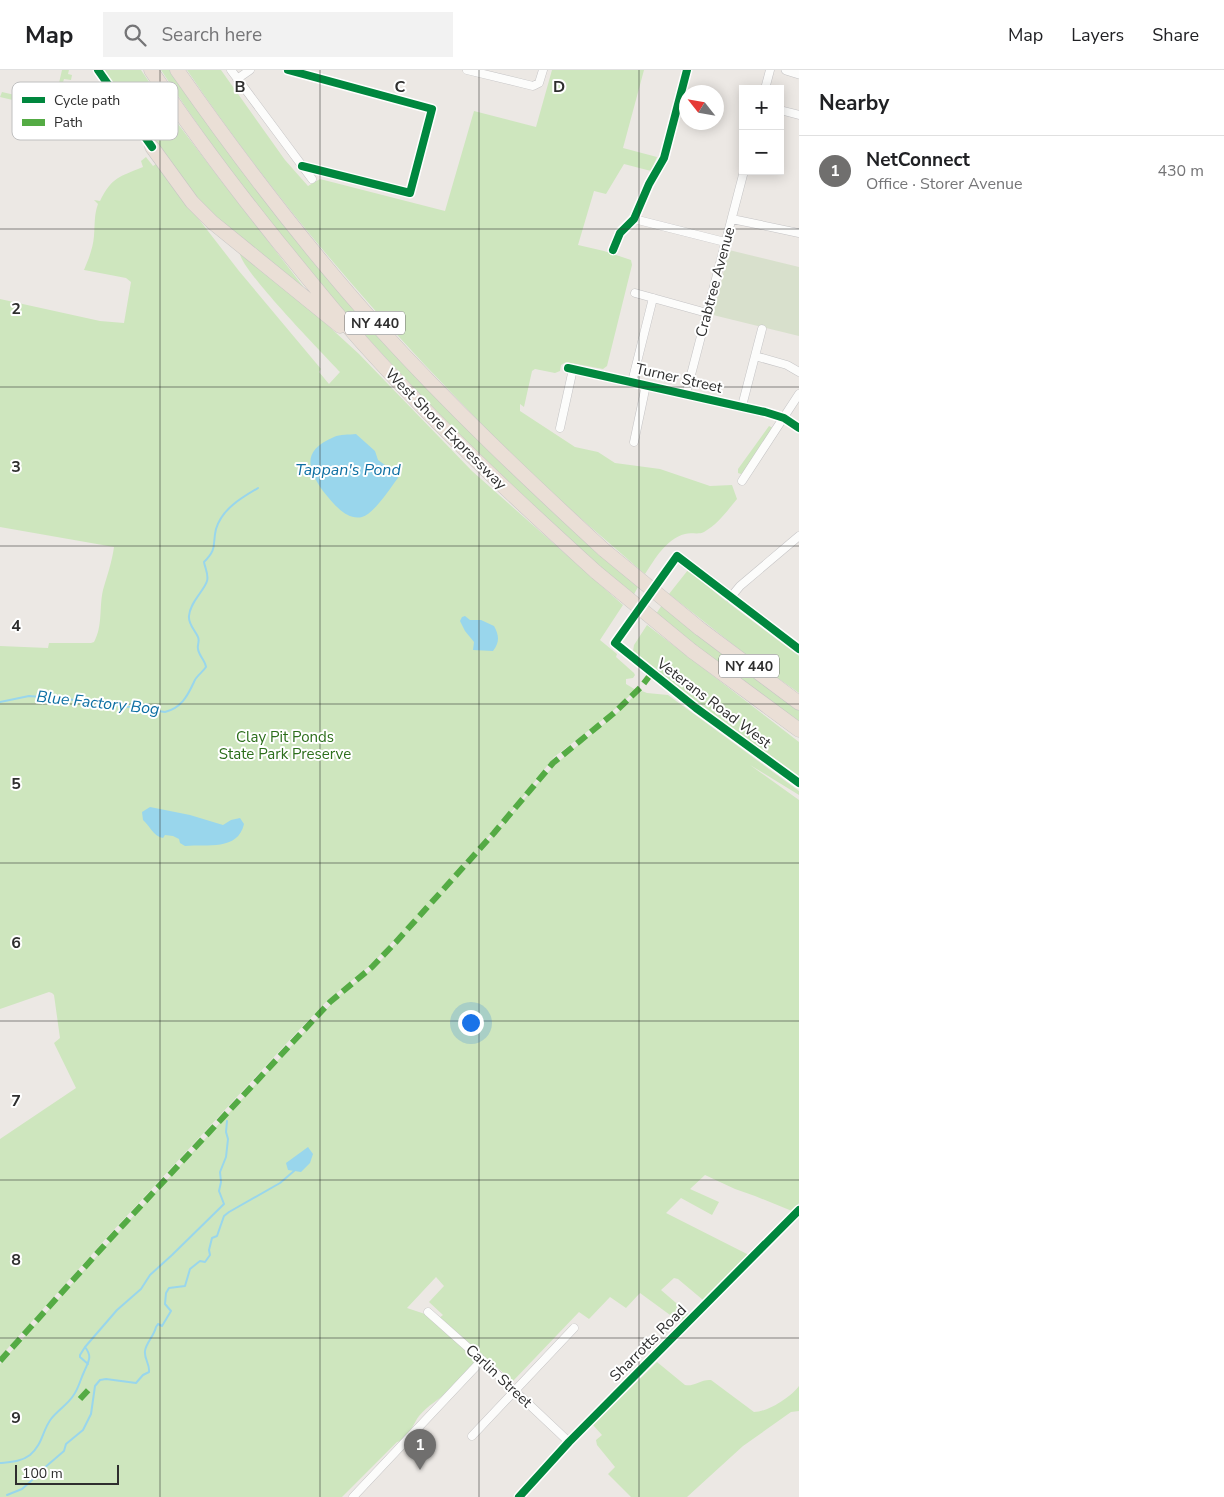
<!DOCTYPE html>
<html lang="en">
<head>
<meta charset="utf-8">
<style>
	:root { --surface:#fff; --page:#f2f2f2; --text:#202124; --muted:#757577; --line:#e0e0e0; --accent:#706f6e }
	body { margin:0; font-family:"Nunito Sans",sans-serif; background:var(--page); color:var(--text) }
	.controls { position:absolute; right:15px; top:15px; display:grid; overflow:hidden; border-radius:0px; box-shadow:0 2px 12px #0003 }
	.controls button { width:45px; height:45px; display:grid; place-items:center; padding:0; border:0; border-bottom:1px solid var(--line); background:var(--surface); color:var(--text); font:25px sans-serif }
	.compass { position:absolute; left:679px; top:15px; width:45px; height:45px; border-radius:50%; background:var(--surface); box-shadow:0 2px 12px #0003; rotate:301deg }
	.scale { position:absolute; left:15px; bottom:12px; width:104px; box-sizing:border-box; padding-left:5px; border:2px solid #2e2e2e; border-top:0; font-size:14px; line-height:18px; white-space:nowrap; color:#2e2e2e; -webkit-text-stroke:4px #fff; paint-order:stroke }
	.you { position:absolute; left:470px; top:952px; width:18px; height:18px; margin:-12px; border:4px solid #fff; border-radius:50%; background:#1a73e8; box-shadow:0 0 0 8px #1a73e833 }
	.badge { display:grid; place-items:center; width:32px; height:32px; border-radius:50%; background:var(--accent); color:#fff; font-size:16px; font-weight:700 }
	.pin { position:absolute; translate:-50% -41px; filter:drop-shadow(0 1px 2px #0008) }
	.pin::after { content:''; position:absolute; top:26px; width:18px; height:15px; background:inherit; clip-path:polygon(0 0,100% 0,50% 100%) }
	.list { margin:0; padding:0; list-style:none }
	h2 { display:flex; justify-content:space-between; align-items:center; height:65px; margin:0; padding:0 20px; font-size:21px }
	h2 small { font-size:16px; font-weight:400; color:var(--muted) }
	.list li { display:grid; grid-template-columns:32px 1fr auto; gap:15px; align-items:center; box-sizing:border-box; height:70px; padding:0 20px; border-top:1px solid var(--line) }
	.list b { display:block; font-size:19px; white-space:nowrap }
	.list p { margin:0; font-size:16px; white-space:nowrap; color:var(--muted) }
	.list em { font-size:16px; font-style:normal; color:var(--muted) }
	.icon { flex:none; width:28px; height:28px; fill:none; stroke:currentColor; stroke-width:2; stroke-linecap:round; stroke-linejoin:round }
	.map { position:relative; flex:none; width:799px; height:1427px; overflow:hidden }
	header { display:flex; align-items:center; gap:30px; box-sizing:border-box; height:70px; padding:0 25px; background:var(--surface); border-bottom:1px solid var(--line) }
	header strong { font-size:24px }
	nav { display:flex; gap:28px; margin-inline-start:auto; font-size:18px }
	.search { width:350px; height:45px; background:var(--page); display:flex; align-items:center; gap:12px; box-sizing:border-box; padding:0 18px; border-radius:0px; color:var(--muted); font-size:19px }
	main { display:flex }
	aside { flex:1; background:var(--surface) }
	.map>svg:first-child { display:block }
</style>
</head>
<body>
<header>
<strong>Map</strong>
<div class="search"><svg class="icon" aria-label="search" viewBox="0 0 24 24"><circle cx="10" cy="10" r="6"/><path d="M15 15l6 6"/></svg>Search here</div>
<nav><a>Map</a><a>Layers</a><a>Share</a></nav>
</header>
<main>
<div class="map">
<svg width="799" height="1427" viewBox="0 0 799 1427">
	<rect width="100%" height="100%" fill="#ece8e4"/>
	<path fill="#cee6be" d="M62 0H69L68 4 72 5 71 10 64 9 55 40 0 27 2 22 49 33 51 25 56 26Z
		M104 0H141L175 50 219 108 306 220 212 147 167 89Z
		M161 0H171L284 152 638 517 633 526C607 504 582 480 557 457 405 319 273 172 161 0Z
		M187 0H221L285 90 308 116 320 109 445 141 474 41 536 57 552 0H644L623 78 657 87 651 101 624 94 606 124 594 121 578 175 604 181 631 190 632 195 607 296 603 299 566 292 561 295 560 301 555 303 535 299 532 301 524 337 520 334V341L575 377 598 382 615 393 660 399 710 416 732 415 737 429C727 441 718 454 704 462 698 465 691 462 685 464 666 469 655 489 645 504 617 480 588 455 560 430 512 387 468 340 424 294 338 202 257 104 187 0Z
		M146 87 153 96 156 94 239 201 321 299 319 302 329 314 340 302C325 286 239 198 240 183L242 184 323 251 359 284 472 401 623 535 600 570 617 584 616 587 634 603 635 605 633 608 626 609V614L636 620 605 648 554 687 512 741 482 774 480 780 544 706 567 684 616 644 634 626 642 621 647 623 668 625 799 721V725L750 695 799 730V1133L792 1141 755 1126 735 1119 705 1105 690 1119 719 1132 712 1145 681 1128 666 1143 749 1185 703 1230 678 1209 674 1208 661 1220 689 1244 681 1253 640 1223 626 1238 610 1227 589 1249 579 1242 513 1311 439 1248 443 1245 429 1232 444 1216 436 1207 407 1238 428 1245 473 1286 475 1289 473 1294C465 1303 458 1312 449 1320 439 1330 428 1335 419 1346 413 1354 408 1370 397 1372L342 1427H0V1294L112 1169 307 959 343 922 375 897 404 864 398 866 372 894 327 931 297 962 110 1164 0 1287V1069L76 1018 54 973 60 968 54 925 52 923 49 922 0 939V576L48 578 49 573H91L94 572C103 556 99 537 103 520 107 506 112 492 114 477L0 457V229L100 251 124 253 131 212 126 208 79 199 84 200C89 188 93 178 94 166 95 154 94 145 98 134L94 130 100 131C112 107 119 107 143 97L141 91Z
		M769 356 773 358 743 403 741 404 738 403V399Z
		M688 500 722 528 799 586V623L754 591 669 524Z
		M662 535 799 639V653L756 622 656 544Z
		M647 555 799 672V706L683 622 633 581 634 575Z
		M657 1292 685 1315C694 1317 701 1309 711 1310L754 1342C768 1342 791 1327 799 1316V1341L791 1342 743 1376 687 1427H631L608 1404 615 1397 597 1375 596 1370 602 1365 593 1355Z"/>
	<path fill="#d8e0cc" d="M729 180 799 197V266L713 245Z"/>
	<path fill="#99d6ec" d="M356 364 375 381 378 390 395 402 398 408C390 418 375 443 362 447 346 451 332 432 323 421 306 397 303 380 334 367 340 364 349 365 356 364Z
		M465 546 470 550H481L494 556C499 565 500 572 493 581L473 580 474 572 465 561 460 551 462 547Z
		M150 737 190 745 223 755 231 750 240 748 244 754C238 781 207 774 185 776L180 773 179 769 173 766 165 765 163 768C153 766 150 756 143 750L142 742Z
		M308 1077 313 1084 310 1093 301 1102 288 1100 286 1093Z"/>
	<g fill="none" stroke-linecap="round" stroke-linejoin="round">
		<path stroke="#99d6ec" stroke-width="2" d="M0 632 29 626 87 631 165 642C181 638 187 627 194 612 196 606 202 603 206 597 205 590 199 586 198 579 197 575 200 571 198 567 195 560 188 554 189 546 190 532 204 521 207 511 209 505 205 498 204 492 218 478 212 475 216 459 222 439 241 428 258 418
			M85 1277 80 1285V1287L88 1294
			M0 1393C10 1392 21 1392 30 1385 43 1374 42 1361 51 1349 58 1340 67 1335 73 1326 79 1318 80 1310 84 1302 88 1292 93 1287 85 1277L117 1240 141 1219 150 1205 172 1185 224 1134 219 1121 221 1112 220 1102 226 1087 228 1069 226 1062 227 1051
			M7 1425 22 1419 30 1412 43 1399 64 1381 66 1374 83 1360 91 1344 95 1316 100 1310 106 1309 136 1313 143 1305 149 1302C150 1294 144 1289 145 1281 146 1273 154 1266 156 1257L158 1254 162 1256 171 1241 165 1234 166 1223 169 1218 185 1216 190 1199 200 1191 205 1192 210 1185 209 1180 212 1168 217 1166 224 1146 229 1142 280 1113 294 1101"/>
		<g stroke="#c5c4c5" stroke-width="9">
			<path id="minor" d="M98 0 152 77
				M231 0 312 109
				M288 0 432 39 410 123 302 96
				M467 0 533 16 539 13 543 0
				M237 9 250 0
				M765 19 770 0
				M780 40 799 45
				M634 149 725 172
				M732 149 799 163
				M613 180 620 163 634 149 649 114 664 88 687 0
				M635 223 707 243
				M755 286 787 295 799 302
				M568 298 765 342 784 348 799 358
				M632 312 653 228
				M686 324 744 101
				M742 336 762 259
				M560 358 573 299
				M634 372 646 315
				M742 411 799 324
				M730 528 740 516 799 466
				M799 579 677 486 615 573 696 638 799 713
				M428 1242 482 1290 569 1372
				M472 1366 574 1258
				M353 1427 482 1290
				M519 1427 569 1372 799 1140"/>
		</g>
		<g stroke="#c5c4c5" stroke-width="10">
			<path id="tertiary" d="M786 0 799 4"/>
		</g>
		<g stroke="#c6c5c4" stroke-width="15">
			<path id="motorway" d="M151 0C191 60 234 117 279 173 308 208 336 244 367 278 438 357 517 430 596 502
				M177 0C240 90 307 178 380 259 451 337 527 409 604 480
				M152 77 192 132 212 152 340 256
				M699 558 799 633
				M692 581 799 660"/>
		</g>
		<use href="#minor" stroke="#fcfcfb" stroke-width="8"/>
		<use href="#tertiary" stroke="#fcfcfb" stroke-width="9"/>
		<use href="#motorway" stroke="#eadfd6" stroke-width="14"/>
		<g stroke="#c6c5c4" stroke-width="15" stroke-linecap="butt">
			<path id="motorway-bridge" d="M604 480 699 558
				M596 502 692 581"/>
		</g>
		<use href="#motorway-bridge" stroke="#eadfd6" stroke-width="14"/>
		<path stroke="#54ab44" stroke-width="6" stroke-dasharray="12 6" stroke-linecap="butt" d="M0 1291 110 1169 330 932 372 897 396 872 494 763 553 693 614 643 641 617 651 604
			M80 1329 92 1316"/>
		<g stroke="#fff" stroke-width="11">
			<path id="cycleway" d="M98 0 152 77
				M288 0 432 39 410 123 302 96
				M613 180 620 163 634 149 649 114 664 88 687 0
				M568 298 765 342 784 348 799 358
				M799 579 677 486 615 573 696 638 799 713
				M519 1427 569 1372 799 1140"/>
		</g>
		<use href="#cycleway" stroke="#00873e" stroke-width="8"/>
	</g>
	<path fill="none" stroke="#2e2e2e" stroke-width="1" stroke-opacity="0.55" d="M160 0V1427M320 0V1427M479 0V1427M639 0V1427M0 159H799M0 317H799M0 476H799M0 634H799M0 793H799M0 951H799M0 1110H799M0 1268H799"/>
	<g text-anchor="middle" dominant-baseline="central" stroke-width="4" stroke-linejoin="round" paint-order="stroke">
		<g fill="#fff" stroke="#6d6d6d" stroke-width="1">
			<rect x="345" y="241.5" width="60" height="23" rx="4"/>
			<rect x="719" y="584.5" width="60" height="23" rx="4"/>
		</g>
		<g font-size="14" font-weight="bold" fill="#2e2e2e">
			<text x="375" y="253">NY 440</text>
			<text x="749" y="596">NY 440</text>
		</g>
		<g font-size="15" fill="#2e2e2e" stroke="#fff">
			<text transform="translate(715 212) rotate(-75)">Crabtree Avenue</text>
			<text transform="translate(679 308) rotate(13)">Turner Street</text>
			<text transform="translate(446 359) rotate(45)">West Shore Expressway</text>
			<text transform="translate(714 633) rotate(37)">Veterans Road West</text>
			<text transform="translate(648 1273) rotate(-45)">Sharrotts Road</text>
			<text transform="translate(499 1306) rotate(43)">Carlin Street</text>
		</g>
		<g font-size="15" fill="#2c6e1b" stroke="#fff">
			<text x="285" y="667">Clay Pit Ponds<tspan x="285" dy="17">State Park Preserve</tspan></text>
		</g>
		<g font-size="16" font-style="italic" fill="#0d6fa3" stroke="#fff">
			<text x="348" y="400">Tappan's Pond</text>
			<text transform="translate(98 633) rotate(6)">Blue Factory Bog</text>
		</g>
	</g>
	<rect x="12" y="12" width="166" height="58" rx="8" fill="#fff" stroke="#c0c0c0" stroke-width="1"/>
	<rect x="22" y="27" width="23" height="6" fill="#00873e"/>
	<rect x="22" y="49" width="23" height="7" fill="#54ab44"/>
	<g font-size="14" fill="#2e2e2e">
		<text x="54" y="35">Cycle path</text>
		<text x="54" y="57">Path</text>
	</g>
	<g font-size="16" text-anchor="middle" font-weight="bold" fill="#2e2e2e" stroke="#fff" stroke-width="4" stroke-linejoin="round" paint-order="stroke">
		<text x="240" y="22">B</text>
		<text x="400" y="22">C</text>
		<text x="559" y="22">D</text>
		<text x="16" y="244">2</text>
		<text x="16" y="402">3</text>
		<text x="16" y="561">4</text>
		<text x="16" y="719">5</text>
		<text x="16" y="878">6</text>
		<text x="16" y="1036">7</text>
		<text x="16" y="1195">8</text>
		<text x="16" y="1353">9</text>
	</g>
</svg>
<div class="controls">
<button>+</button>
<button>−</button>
</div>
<svg class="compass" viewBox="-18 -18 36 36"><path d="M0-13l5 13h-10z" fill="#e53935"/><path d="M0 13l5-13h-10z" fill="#757577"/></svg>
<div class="scale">100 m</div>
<div class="you"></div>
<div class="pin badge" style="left:420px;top:1400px">1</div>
</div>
<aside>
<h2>Nearby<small></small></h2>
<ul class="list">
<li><span class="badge">1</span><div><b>NetConnect</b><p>Office · Storer Avenue</p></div><em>430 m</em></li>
</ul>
</aside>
</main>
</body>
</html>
